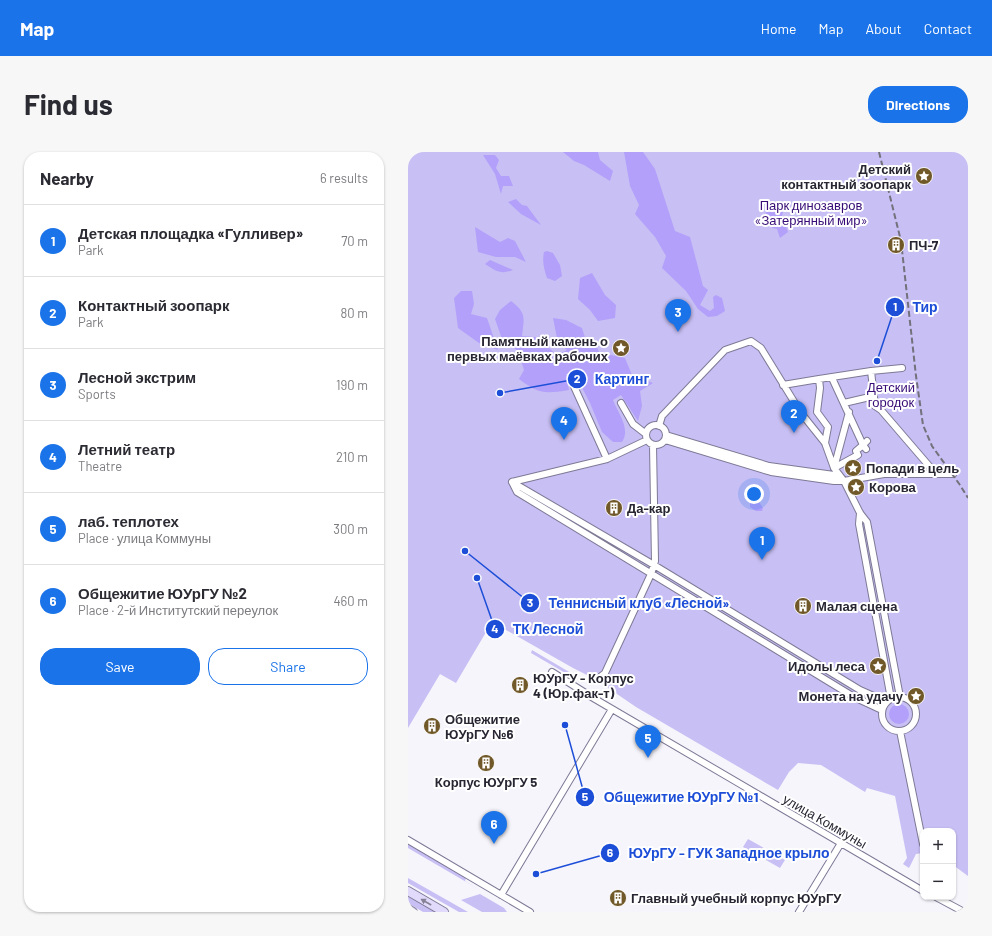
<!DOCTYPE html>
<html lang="en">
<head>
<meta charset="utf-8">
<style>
	:root { --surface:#fff; --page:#f7f7f7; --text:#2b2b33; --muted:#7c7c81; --line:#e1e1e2; --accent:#1a73e8 }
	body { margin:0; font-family:Barlow,sans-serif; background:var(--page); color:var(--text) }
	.controls { position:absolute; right:12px; bottom:12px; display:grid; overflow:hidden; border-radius:8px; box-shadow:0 1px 3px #0004 }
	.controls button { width:36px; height:36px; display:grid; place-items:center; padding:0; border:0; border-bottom:1px solid var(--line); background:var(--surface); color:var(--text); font:20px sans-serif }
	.you { position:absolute; left:346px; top:342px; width:14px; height:14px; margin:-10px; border:3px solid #fff; border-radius:50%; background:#1a73e8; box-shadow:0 0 0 6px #1a73e833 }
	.badge { display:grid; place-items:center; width:26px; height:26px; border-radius:50%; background:var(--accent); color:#fff; font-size:13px; font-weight:700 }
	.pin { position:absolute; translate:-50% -33px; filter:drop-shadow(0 1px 2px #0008) }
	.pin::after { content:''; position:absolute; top:21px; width:14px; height:12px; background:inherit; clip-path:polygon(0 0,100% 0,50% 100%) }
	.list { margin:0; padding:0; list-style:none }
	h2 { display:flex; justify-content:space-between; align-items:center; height:52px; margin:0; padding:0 16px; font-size:17px }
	h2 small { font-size:13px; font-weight:400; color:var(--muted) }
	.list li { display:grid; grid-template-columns:26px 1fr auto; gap:12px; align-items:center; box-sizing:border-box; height:72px; padding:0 16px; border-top:1px solid var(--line) }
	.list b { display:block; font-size:15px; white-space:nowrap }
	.list p { margin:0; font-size:13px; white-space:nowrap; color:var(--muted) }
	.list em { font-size:13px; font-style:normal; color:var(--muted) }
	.actions { display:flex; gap:8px; padding:12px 16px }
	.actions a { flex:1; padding:9px 0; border:1px solid var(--accent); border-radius:16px; text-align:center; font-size:14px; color:var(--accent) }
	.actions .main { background:var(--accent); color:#fff }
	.map { position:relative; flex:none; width:560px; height:760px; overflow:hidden; border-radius:16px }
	header { display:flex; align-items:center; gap:24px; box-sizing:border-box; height:56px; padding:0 20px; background:var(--accent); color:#fff }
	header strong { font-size:19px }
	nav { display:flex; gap:22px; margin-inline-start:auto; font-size:14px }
	.intro { display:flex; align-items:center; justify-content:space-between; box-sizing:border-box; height:96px; padding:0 24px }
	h1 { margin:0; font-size:28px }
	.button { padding:10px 18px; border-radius:16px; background:var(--accent); color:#fff; font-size:14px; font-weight:700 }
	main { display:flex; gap:24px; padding:0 24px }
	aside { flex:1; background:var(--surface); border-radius:16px; box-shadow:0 1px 3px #0004 }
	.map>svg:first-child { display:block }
</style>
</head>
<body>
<header>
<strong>Map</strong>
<nav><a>Home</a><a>Map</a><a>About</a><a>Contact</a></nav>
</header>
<div class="intro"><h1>Find us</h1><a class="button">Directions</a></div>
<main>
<aside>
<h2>Nearby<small>6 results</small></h2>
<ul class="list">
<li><span class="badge">1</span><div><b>Детская площадка «Гулливер»</b><p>Park</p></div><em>70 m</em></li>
<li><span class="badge">2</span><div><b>Контактный зоопарк</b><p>Park</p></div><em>80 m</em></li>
<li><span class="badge">3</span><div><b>Лесной экстрим</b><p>Sports</p></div><em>190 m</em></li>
<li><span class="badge">4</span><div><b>Летний театр</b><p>Theatre</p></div><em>210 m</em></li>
<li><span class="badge">5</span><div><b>лаб. теплотех</b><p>Place · улица Коммуны</p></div><em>300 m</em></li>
<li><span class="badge">6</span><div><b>Общежитие ЮУрГУ №2</b><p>Place · 2-й Институтский переулок</p></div><em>460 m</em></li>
</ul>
<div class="actions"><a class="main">Save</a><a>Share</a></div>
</aside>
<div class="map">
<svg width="560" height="760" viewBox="0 0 560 760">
	<rect width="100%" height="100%" fill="#f6f5fc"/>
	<path fill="#c8bff4" d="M0 0H560V724L545 713V679H515V701L508 702 501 716 495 712 499 706 487 644 459 636 457 640 413 613 390 611 381 620 370 638 228 555 187 527 165 516 84 470 48 531 32 522 0 576Z
		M124 498 168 524 166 526 123 501Z
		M340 687 377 708 372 716 335 695Z
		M0 692 58 726 57 729 72 738 0 696Z
		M0 726 60 760H51L0 731Z
		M72 742 96 756 99 760H74L53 748Z
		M0 744 28 760H15L0 751Z"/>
	<path fill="#b3a0fa" d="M155 0H190L192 8 205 19 202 29 176 13 166 9Z
		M216 0H235L247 17 267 79 282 85 295 134 300 138 292 153 302 159 306 156 305 145 308 143 314 146 317 159 309 164 300 165 290 157 278 139 254 116 258 104 247 85 227 62 231 53 222 34Z
		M75 3H87L91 8 88 16 93 24H101L105 34H95L93 42 87 22Z
		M108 47 114 53 119 54 133 73 113 62 100 50Z
		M371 50 376 55 374 64 380 80 372 86 369 77 364 76 357 59Z
		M67 75 92 90 100 86 107 89 118 110 107 105H88L70 100Z
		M139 99 145 101 152 113 154 124 147 129 139 126C136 117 134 110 136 100Z
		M82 108 105 118C93 123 88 119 77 112Z
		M184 121 197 143 208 153 207 166 190 169 182 158 170 147 172 126Z
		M53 139H64L66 152 63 162 79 166 90 198 71 191 50 176 46 146Z
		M103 149C119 161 116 166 114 184L138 186 141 196 149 203 159 198 150 191 145 166 158 168 174 176 178 189 187 191 193 204 196 205 198 202 217 206 224 223 245 231 232 239 234 254 230 269 213 243 205 248C210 261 223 277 214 290H205L194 280 182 251 166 220 158 222 161 238C136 242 131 242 111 227L116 218 110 199 94 187 87 167 92 158Z
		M345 346 349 347 355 356 354 359H348L342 355V348Z
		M481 562a10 10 0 1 1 20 0a10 10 0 1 1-20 0Z"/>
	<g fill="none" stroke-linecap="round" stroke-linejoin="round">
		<g stroke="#7e7a96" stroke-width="8">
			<path id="street" d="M463 219 467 254 473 258 528 322
				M424 226 455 293 459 289
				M164 230 199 307
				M375 233 411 227
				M213 251 225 272 238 282
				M436 251 466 244
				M441 260 426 316 450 303 448 299 455 293 458 297
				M238 283a10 10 0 1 1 20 0a10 10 0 1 1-20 0Z
				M251 274 254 264 317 198 343 189 353 196 393 261 417 291 426 316 436 329 452 361 459 370 492 545
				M258 283 361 314 426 323 435 328
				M257 288 363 320 426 329H436L476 322H545
				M417 291 420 275 409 260 412 236 411 227 463 219 494 216
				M104 330 109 340 446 545 474 558
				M104 330 246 413 452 538 479 550
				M104 330 199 307 239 288
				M452 361 451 372 483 547
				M144 520 187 547 515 739
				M192 525 197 521 243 422 247 409 245 293
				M474 562a17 17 0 1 1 34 0a17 17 0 1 1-34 0Z
				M492 579 515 692
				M0 688 122 760
				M93 743 204 557
				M528 745 556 760
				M391 760 433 691"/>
		</g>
		<g stroke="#7e7a96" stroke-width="10">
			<path id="secondary" d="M0 739 36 760
				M0 757 5 760"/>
		</g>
		<use href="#street" stroke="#fff" stroke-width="6"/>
		<use href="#secondary" stroke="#e2dafa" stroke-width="8"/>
		<path stroke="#73717b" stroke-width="2" stroke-dasharray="6 3" stroke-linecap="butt" d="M471 0 493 89 508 224 515 273 524 294 552 333 560 346"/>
	</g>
	<defs><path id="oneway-solid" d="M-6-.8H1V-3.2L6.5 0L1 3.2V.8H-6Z"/></defs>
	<use fill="#858096" href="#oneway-solid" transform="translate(18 750) rotate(-150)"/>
	<defs>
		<g id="sight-disc" transform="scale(0.9)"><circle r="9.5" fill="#705829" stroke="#fff"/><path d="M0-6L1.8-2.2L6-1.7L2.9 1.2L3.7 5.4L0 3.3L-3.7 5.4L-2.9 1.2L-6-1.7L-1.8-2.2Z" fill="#fff"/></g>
		<g id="building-disc" transform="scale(0.9)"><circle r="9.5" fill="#705829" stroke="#fff"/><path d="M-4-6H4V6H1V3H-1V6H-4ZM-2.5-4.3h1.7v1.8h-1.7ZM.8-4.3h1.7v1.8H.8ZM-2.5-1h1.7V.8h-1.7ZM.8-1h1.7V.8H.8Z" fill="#fff"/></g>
	</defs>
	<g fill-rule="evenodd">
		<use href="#sight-disc" x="516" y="24"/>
		<use href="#building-disc" x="488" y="93"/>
		<use href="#sight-disc" x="213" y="196"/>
		<use href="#sight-disc" x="445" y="316"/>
		<use href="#sight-disc" x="448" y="335"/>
		<use href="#building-disc" x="206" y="356"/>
		<use href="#building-disc" x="395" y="454"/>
		<use href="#sight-disc" x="470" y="514"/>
		<use href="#building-disc" x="112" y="533"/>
		<use href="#sight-disc" x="508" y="544"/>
		<use href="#building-disc" x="24" y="574"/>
		<use href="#building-disc" x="78" y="611"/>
		<use href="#building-disc" x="210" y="746"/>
	</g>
	<g text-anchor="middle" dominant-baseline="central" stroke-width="4" stroke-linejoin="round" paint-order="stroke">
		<g font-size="13" font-weight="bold" fill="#282632" stroke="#fff" text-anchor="start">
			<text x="503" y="17" text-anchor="end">Детский<tspan x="503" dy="15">контактный зоопарк</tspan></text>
			<text x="501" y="93">ПЧ-7</text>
			<text x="200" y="189" text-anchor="end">Памятный камень о<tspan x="200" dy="15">первых маёвках рабочих</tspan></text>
			<text x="458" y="316">Попади в цель</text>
			<text x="461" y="335">Корова</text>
			<text x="219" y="356">Да-кар</text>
			<text x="408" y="454">Малая сцена</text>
			<text x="457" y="514" text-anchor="end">Идолы леса</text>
			<text x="125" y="526">ЮУрГУ - Корпус<tspan x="125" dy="15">4 (Юр.фак-т)</tspan></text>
			<text x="495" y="544" text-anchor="end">Монета на удачу</text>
			<text x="37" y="567">Общежитие<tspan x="37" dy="15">ЮУрГУ №6</tspan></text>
			<text x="78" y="630" text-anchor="middle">Корпус ЮУрГУ 5</text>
			<text x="223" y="746">Главный учебный корпус ЮУрГУ</text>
		</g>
		<g font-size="13" fill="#380d77" stroke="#fff">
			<text x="403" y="53">Парк динозавров<tspan x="403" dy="15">«Затерянный мир»</tspan></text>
			<text x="483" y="235">Детский<tspan x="483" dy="15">городок</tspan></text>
		</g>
		<g font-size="13" fill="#282632" stroke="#fff">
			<text transform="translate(417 669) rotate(30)">улица Коммуны</text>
		</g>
	</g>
	<path fill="none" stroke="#1d4ed8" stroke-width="1.5" d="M469 209L487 155M92 241L169 227M57 399L122 451M69 426L87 477M157 573L177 645M128 722L202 701"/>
	<g fill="#1d4ed8" stroke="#fff" stroke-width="1.5">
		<circle cx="469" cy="209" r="4"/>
		<circle cx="92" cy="241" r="4"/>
		<circle cx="57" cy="399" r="4"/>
		<circle cx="69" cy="426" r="4"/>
		<circle cx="157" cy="573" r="4"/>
		<circle cx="128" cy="722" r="4"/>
		<circle cx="487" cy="155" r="10"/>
		<circle cx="169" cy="227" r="10"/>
		<circle cx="122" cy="451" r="10"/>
		<circle cx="87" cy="477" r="10"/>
		<circle cx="177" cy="645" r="10"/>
		<circle cx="202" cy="701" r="10"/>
	</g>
	<g font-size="12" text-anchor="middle" font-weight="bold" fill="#fff">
		<text x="487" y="159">1</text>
		<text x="169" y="231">2</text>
		<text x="122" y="455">3</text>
		<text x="87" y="481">4</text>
		<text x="177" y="649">5</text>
		<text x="202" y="705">6</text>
	</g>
	<g font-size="14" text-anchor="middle" font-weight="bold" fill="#1d4ed8" stroke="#fff" stroke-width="4" stroke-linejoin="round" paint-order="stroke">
		<text x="517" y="160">Тир</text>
		<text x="214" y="232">Картинг</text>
		<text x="231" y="456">Теннисный клуб «Лесной»</text>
		<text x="140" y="482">ТК Лесной</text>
		<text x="273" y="650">Общежитие ЮУрГУ №1</text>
		<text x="321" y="706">ЮУрГУ - ГУК Западное крыло</text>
	</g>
</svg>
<div class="controls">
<button>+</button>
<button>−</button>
</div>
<div class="you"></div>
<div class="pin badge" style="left:354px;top:408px">1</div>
<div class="pin badge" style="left:386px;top:281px">2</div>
<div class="pin badge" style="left:270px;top:180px">3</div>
<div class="pin badge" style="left:156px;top:288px">4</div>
<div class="pin badge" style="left:240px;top:606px">5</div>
<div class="pin badge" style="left:86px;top:692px">6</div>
</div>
</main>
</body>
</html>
